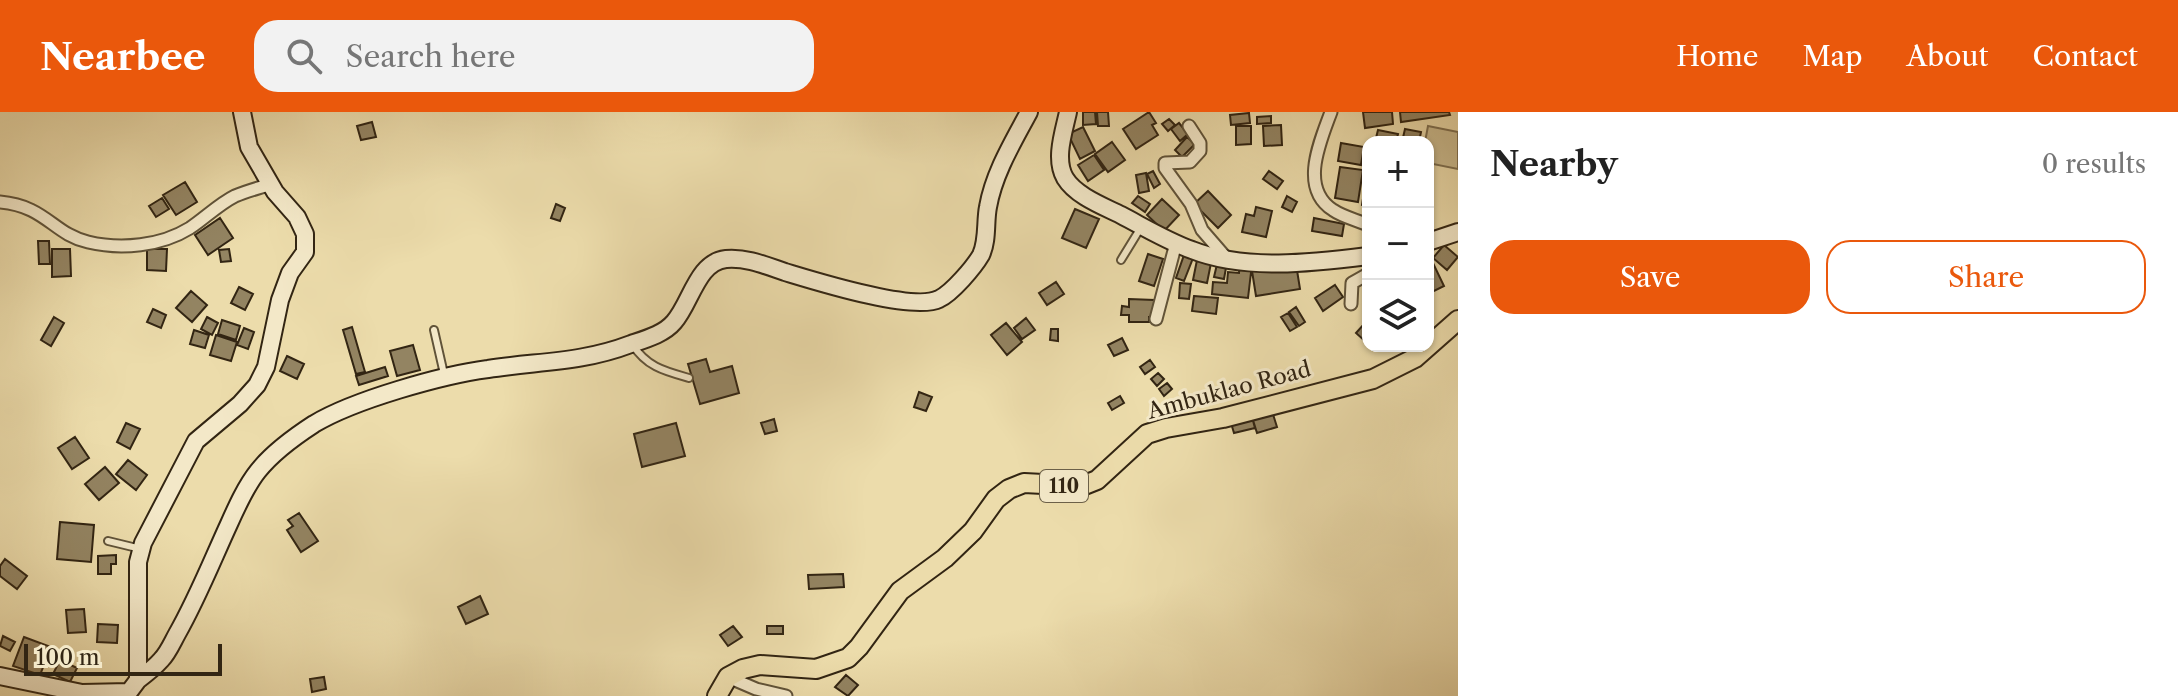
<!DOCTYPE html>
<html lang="en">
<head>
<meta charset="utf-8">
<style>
	:root { --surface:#fff; --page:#f2f2f2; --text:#222; --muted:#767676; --line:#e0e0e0; --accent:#ea580c }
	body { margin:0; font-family:"Libre Caslon Text",serif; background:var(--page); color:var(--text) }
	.controls { position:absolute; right:24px; top:24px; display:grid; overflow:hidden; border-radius:16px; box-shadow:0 2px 6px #0004 }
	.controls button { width:72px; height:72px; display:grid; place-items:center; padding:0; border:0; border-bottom:2px solid var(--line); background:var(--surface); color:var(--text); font:40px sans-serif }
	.scale { position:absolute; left:24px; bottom:20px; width:198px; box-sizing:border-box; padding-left:8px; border:4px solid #322513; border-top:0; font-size:22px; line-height:28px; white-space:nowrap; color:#322513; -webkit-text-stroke:6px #f3e8c8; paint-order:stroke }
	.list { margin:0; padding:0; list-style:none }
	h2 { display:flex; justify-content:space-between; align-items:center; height:104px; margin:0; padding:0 32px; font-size:34px }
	h2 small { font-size:26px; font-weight:400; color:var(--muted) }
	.actions { display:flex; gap:16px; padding:24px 32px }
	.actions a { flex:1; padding:18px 0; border:2px solid var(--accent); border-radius:24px; text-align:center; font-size:28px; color:var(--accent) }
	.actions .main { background:var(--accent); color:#fff }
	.icon { flex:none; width:44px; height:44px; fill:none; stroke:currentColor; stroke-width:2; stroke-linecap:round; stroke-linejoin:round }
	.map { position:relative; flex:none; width:1458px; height:584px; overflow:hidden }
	header { display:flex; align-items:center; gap:48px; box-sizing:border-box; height:112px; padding:0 40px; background:var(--accent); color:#fff }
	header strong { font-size:38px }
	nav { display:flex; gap:44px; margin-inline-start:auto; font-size:28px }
	.search { width:560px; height:72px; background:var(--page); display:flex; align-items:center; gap:20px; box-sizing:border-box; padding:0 28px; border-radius:24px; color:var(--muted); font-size:30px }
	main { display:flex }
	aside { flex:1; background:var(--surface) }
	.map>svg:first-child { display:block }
</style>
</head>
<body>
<header>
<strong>Nearbee</strong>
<div class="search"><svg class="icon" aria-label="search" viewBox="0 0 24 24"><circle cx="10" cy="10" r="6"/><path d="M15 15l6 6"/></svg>Search here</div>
<nav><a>Home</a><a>Map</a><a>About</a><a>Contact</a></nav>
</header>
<main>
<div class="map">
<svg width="1458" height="584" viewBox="0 0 1458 584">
	<rect width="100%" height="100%" fill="#ecdcab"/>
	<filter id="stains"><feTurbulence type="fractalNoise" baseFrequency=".0025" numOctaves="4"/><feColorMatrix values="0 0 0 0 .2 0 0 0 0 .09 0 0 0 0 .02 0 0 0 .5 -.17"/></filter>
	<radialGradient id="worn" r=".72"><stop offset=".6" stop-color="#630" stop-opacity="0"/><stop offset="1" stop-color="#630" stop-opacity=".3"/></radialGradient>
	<path fill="#ccbd91" stroke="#7f7152" stroke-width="2" d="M1428 14 1458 20V57L1428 51V30H1425Z"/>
	<path fill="#938462" stroke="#322513" stroke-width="2" d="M1083 0H1095L1096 12 1083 13Z
		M1097 0H1108L1109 14H1098Z
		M1149 0 1156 11 1152 13 1158 23 1136 37 1123 17Z
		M1363 0H1392L1393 12 1365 16Z
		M1400 0H1449L1450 3 1401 10Z
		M1249 1 1250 11 1231 13 1230 3Z
		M1271 4V11L1257 12V5Z
		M1169 7 1175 13 1168 19 1162 12Z
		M372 10 376 25 361 28 357 14Z
		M1179 11 1188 22 1180 29 1171 17Z
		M1281 13 1282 33 1264 34 1263 14Z
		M1236 14H1251V32L1236 33Z
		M1083 15 1095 39 1080 47 1068 22Z
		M1405 17 1421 20 1419 30H1402Z
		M1378 18 1398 22 1396 30H1375Z
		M1187 25 1195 32 1182 45 1175 38Z
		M1112 30 1125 48 1108 60 1095 42Z
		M1341 31 1364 35 1361 53 1338 49Z
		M1094 43 1104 58 1088 69 1078 53Z
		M1340 55 1363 58 1358 90 1335 86Z
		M1368 55V94L1362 93Z
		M1153 59 1160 72 1154 76 1147 62Z
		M1269 59 1283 69 1277 77 1263 67Z
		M1146 61 1149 79 1139 81 1136 63Z
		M185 70 197 90 176 103 163 83Z
		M1208 79 1231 103 1218 116 1194 92Z
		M1138 84 1150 92 1145 100 1132 91Z
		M1287 84 1297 90 1292 100 1282 95Z
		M162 86 169 97 156 105 149 94Z
		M1162 87 1179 103 1164 119 1147 103Z
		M556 92 565 96 560 109 551 106Z
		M1256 95 1272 99 1266 125 1242 120 1246 102 1254 104Z
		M1075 97 1099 107 1086 136 1062 126Z
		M220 106 233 126 208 143 195 123Z
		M1314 106 1344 112 1342 124 1312 119Z
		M38 129H49L50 152H39Z
		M1444 133 1458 145 1447 158 1433 146Z
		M52 137H70L71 164 52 165Z
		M147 137H167L166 159 147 158Z
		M229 137 231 149 221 150 219 138Z
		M1148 142 1163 147 1154 174 1139 169Z
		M1184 143 1193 146 1184 169 1176 166Z
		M1431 147 1444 174 1428 182V148Z
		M1197 148 1211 151 1207 171 1193 168Z
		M1218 148 1227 150 1224 167 1214 165Z
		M1240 151 1252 152 1248 186 1212 182 1213 170 1227 171 1228 160 1239 161Z
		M1296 152 1300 177 1256 184 1252 159Z
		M1056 170 1064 182 1047 193 1039 181Z
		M1180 171 1191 172 1189 187 1179 186Z
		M1335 173 1343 185 1323 199 1315 186Z
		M239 175 253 182 245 198 231 191Z
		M191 179 207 193 192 210 176 196Z
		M1194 184 1218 186 1216 202 1192 199Z
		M1129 187 1154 188V205H1149V210H1129V203H1121L1122 194 1129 195Z
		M1296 195 1305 210 1299 214 1289 200Z
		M153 197 166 203 161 216 147 210Z
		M1288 201 1297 215 1290 219 1281 205Z
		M54 205 64 211 51 234 41 228Z
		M207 205 218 211 212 223 201 217Z
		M1026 206 1035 218 1022 227 1014 216Z
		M222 208 240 214 236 228 218 222Z
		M1006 211 1022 230 1007 243 991 223Z
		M1364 212 1368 215 1366 230 1356 221Z
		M352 215 365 260 356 262 343 218Z
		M244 216 254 220 248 237 237 233Z
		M1051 217H1058V229L1050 228Z
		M194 218 209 223 205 236 190 232Z
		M216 223 237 230 231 249 210 243Z
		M1122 226 1128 238 1114 244 1108 233Z
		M413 233 420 258 397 264 390 239Z
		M287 244 304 252 297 267 280 259Z
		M706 247 710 260 732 254 739 281 700 292 688 252Z
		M1150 248 1155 255 1145 262 1140 255Z
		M385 255 388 264 359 273 356 264Z
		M1158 261 1164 267 1157 274 1151 267Z
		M1167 271 1172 277 1164 284 1159 277Z
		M919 280 932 285 926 299 914 295Z
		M1120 284 1124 291 1112 298 1108 291Z
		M1272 299 1277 315 1257 321 1252 305Z
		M1252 305 1255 316 1234 321 1231 311Z
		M774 307 777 319 765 322 761 311Z
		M126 311 140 317 130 337 117 330Z
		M676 311 685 344 642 355 634 322Z
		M75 325 89 346 72 357 58 336Z
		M128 348 147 363 136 378 116 362Z
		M105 355 119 371 99 388 85 372Z
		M299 401 318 429 301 440 287 418 293 414 288 408Z
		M60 410 94 413 91 450 57 447Z
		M116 443V452H111V462H98V444Z
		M5 447 27 464 17 477 0 464V454Z
		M843 462 844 475 809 477 808 463Z
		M480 484 488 502 466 512 458 495Z
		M84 497 86 520 68 521 66 498Z
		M98 512 118 513 117 531 97 530Z
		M733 514 742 525 728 534 720 523Z
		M767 514H783V522H767Z
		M3 524 15 530 10 539 0 534Z
		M24 525 51 535 40 563 13 554Z
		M60 548 77 556 70 570 53 562Z
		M846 563 858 573 848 584 835 575Z
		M324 565 326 577 312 580 310 567Z"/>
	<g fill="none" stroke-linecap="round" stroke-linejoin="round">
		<g stroke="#605339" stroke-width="10">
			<path id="lane" d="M1121 148 1140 117
				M434 218 444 262
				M632 232C647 255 664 259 689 266
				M108 429 141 437"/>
		</g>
		<g stroke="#605339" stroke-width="15">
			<path id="street" d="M1331 0C1320 30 1299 76 1333 98 1343 105 1357 108 1368 113
				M1189 14 1200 31V39L1190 50 1165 51V56L1191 92 1202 118 1228 148
				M0 90C46 94 53 122 88 130 121 138 161 134 190 116 205 106 219 92 235 84 247 79 259 76 271 72
				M1351 192 1352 171 1368 162
				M1156 207 1176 131
				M728 565 756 577 786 584"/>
		</g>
		<g stroke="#322513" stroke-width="20">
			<path id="secondary" d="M1068 0C1064 19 1054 47 1065 66 1076 84 1103 94 1121 103 1144 115 1167 129 1192 138 1245 159 1312 151 1368 144
				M1428 130 1458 120
				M0 564 82 581 129 580 138 568V450L143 431 196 329 240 292 257 273 266 255 280 188 290 161 305 140V122L297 105 275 80 249 35 242 0
				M138 568C146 562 154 556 161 548 168 541 172 531 177 522 197 487 212 449 229 412 237 394 246 374 258 359 273 340 294 325 314 312 354 288 442 263 488 257 540 249 581 251 631 232 646 227 664 222 674 210 691 191 697 150 726 147 746 145 767 154 785 160 815 169 913 200 939 187 952 181 974 155 981 143 988 128 985 110 988 95 994 61 1013 30 1029 0"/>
		</g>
		<g stroke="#322513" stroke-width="22">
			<path id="primary" d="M717 584 728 565 743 557 760 553 816 557 848 546 859 535 900 479 945 446 973 419 996 387 1009 377 1024 371 1082 374 1097 368 1147 322 1166 316 1223 306 1373 267 1415 246 1458 208"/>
		</g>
		<use href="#lane" stroke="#f3e8c8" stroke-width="6"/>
		<use href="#street" stroke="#f3e8c8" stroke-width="11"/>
		<use href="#secondary" stroke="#f3e8c8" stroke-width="16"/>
		<use href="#primary" stroke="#ecdcab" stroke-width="18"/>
	</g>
	<g text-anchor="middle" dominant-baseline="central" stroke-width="6" stroke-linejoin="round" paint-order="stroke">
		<rect fill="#f3e8c8" stroke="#6c6049" stroke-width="2" x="1040" y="358" width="48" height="32" rx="6"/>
		<g font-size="20" font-weight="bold" fill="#322513">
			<text x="1064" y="374">110</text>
		</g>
		<g font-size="22" fill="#322513" stroke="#f3e8c8">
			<text transform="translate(1229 278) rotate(-15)">Ambuklao Road</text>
		</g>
	</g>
	<rect width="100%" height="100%" filter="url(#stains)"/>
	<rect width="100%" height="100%" fill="url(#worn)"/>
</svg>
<div class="controls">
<button>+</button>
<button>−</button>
<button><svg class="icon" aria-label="layers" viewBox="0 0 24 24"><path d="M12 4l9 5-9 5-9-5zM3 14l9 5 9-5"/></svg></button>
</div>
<div class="scale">100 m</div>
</div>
<aside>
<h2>Nearby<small>0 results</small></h2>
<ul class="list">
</ul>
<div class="actions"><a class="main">Save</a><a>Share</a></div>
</aside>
</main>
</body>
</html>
